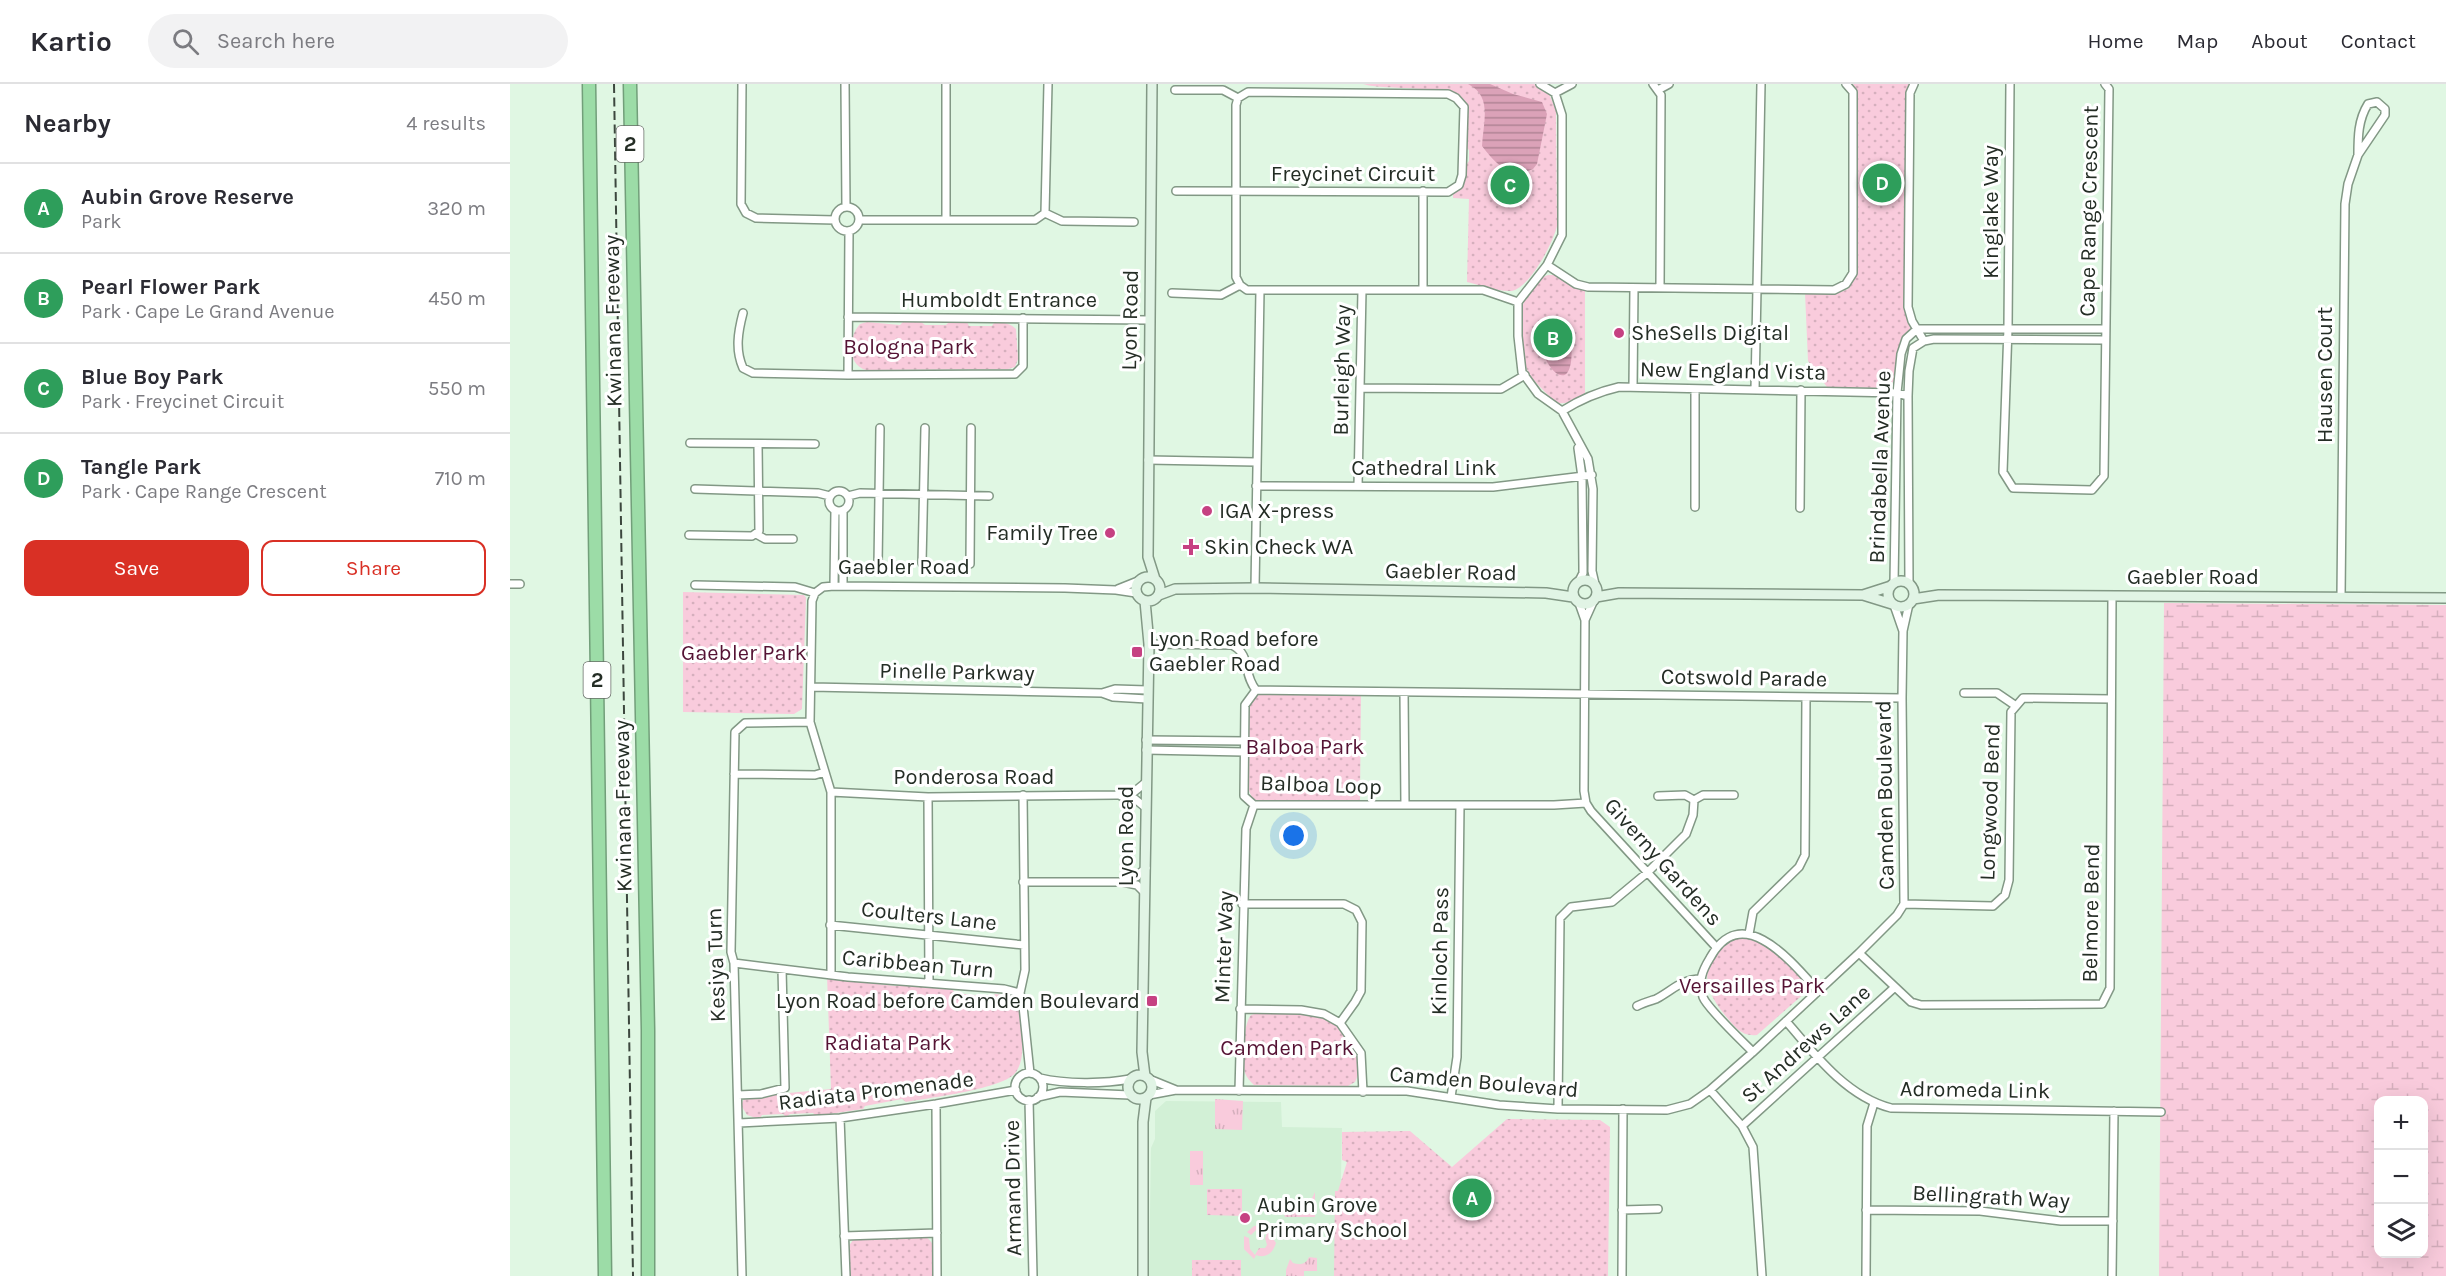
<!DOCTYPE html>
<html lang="en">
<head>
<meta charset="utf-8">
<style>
	:root { --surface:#fff; --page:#f2f2f3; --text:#2b2b33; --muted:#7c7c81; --line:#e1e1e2; --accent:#d93025 }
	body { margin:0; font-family:Karla,sans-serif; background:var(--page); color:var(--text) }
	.controls { position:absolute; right:18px; bottom:18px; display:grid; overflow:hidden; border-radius:12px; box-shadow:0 6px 24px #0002 }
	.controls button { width:54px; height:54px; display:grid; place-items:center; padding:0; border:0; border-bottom:2px solid var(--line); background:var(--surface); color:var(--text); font:30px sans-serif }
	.you { position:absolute; left:784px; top:752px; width:21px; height:21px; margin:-15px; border:4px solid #fff; border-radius:50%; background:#1a73e8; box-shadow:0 0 0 9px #1a73e833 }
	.badge { display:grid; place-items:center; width:39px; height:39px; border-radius:50%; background:var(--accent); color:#fff; font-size:20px; font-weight:700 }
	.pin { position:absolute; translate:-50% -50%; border:3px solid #fff; box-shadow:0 2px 6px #0006 }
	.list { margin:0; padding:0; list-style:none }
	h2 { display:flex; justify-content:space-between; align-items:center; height:78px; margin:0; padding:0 24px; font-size:26px }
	h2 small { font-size:20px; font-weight:400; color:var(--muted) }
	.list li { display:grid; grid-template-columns:39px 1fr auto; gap:18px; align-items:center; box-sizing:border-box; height:90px; padding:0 24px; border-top:2px solid var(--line) }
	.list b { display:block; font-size:22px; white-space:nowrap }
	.list p { margin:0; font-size:20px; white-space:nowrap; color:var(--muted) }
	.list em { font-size:20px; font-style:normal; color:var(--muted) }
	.actions { display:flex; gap:12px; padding:18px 24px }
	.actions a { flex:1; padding:14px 0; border:2px solid var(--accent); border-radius:12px; text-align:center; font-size:21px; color:var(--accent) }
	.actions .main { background:var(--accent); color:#fff }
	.icon { flex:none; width:33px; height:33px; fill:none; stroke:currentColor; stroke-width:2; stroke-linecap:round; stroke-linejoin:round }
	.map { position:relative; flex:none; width:1936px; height:1192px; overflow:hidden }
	header { display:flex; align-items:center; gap:36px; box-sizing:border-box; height:84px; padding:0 30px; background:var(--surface); border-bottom:2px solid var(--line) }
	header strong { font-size:28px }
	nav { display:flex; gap:33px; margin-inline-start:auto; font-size:21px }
	.search { width:420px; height:54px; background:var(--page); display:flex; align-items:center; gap:15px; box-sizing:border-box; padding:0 21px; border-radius:33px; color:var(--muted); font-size:22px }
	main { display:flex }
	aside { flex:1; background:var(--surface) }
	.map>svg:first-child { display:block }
</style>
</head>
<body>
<header>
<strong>Kartio</strong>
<div class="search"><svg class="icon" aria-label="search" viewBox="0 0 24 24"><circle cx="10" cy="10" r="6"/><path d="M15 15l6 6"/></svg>Search here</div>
<nav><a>Home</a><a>Map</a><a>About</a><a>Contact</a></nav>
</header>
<main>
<aside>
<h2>Nearby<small>4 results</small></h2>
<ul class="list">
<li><span class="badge" style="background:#2e9e5b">A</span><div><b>Aubin Grove Reserve</b><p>Park</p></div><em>320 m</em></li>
<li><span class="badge" style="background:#2e9e5b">B</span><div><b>Pearl Flower Park</b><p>Park · Cape Le Grand Avenue</p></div><em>450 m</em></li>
<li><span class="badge" style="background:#2e9e5b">C</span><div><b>Blue Boy Park</b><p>Park · Freycinet Circuit</p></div><em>550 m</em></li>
<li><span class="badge" style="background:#2e9e5b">D</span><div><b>Tangle Park</b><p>Park · Cape Range Crescent</p></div><em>710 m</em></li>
</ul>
<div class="actions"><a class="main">Save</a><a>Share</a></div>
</aside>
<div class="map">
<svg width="1936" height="1192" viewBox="0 0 1936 1192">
	<defs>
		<pattern id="grass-tufts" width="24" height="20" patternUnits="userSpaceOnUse" patternTransform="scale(1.5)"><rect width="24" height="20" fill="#f9cbdc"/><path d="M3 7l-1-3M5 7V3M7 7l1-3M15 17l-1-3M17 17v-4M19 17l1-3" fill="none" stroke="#d5afbd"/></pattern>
		<pattern id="wetland-marsh" width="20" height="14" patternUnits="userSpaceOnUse" patternTransform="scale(1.5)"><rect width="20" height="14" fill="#f9cbdc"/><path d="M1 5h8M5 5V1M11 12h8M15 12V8" fill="none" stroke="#d5afbd"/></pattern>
		<pattern id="park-dots" width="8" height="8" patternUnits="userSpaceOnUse" patternTransform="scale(1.5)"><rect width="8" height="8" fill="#f9cbdc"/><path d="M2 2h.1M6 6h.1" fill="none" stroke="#d5afbd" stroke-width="1.8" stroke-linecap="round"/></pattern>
		<pattern id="water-rules" width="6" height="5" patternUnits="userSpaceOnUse" patternTransform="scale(1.5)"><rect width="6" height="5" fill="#dba2b8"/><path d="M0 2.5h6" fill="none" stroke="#b18495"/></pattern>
	</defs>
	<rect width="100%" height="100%" fill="#e0f7e3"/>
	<path fill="#d2f0d6" d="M656 1017 771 1018 772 1043 832 1044 829 1192H639L641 1064 645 1055V1027Z"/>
	<path fill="url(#grass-tufts)" d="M705 1015 733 1017 732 1046 705 1045Z
		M680 1067H693V1101H680Z
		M805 1108V1133H775L772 1121 774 1112 797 1124Z
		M754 1141 760 1144 758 1147 766 1159C763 1169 756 1175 746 1171L744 1175 734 1165V1152L739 1154 740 1165 745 1171 749 1164H755L757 1161 755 1154 758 1147 746 1146 741 1151 737 1148 744 1142Z
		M799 1173 807 1174V1187H794V1192H776V1186L780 1175 783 1179C789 1181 796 1181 799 1173Z"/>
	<path fill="url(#wetland-marsh)" fill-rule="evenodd" d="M1654 519 1936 521V1192H1649ZM1868 1016H1914V1170H1868Z"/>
	<path fill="url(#park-dots)" d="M853 0H1024L1039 10 1046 26 1047 142C1043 159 1018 208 999 207 986 207 970 201 957 198L959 115 943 114V110C955 102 956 94 956 81L959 77V66L956 63C956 50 960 28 955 17 945 0 875 7 853 0Z
		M1343 0H1401L1396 224 1404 245 1393 253 1385 295 1380 302 1370 304 1317 303 1298 277 1295 209 1331 208 1338 205 1347 190V6Z
		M1038 191H1044L1075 206V309C1067 313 1058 321 1049 319 1044 318 1039 312 1035 308 1026 299 1017 290 1014 277 1006 252 1007 200 1038 191Z
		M357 238 390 241 393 238H411L415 241H436L439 238H457L459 242H482L484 239C493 238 500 239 506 245L508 275 505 283 498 285 356 286C337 281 338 253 350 240Z
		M173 508 294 511 296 514 292 625 284 630 173 628Z
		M755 608 851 610 850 717 750 718 742 714 738 704 739 621 747 609Z
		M1225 854C1262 854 1271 873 1295 896L1297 902 1296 908 1247 951C1231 953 1224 942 1214 930 1190 900 1190 875 1225 854Z
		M317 891 346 895 349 898 386 902 390 899 442 905 445 909 482 913 485 910 502 912 509 916 514 937 511 940C511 957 516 972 506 988 495 1005 417 1014 396 1018L392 1015 355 1022 353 1025 306 1032 303 1029 280 1030 276 1033 273 1030 252 1031 249 1035 237 1031 231 1021 235 1013 321 1005Z
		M748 929C784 929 836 925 846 971 848 981 850 988 845 998L838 1002 744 1001C740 997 737 994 735 989 732 978 733 940 741 931Z
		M997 1035 1090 1036 1100 1043 1098 1192H824L825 1107H828L837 1078 832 1076V1048L900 1047 942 1083Z
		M697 1105H732V1132L697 1131Z
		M413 1152C429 1157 424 1178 425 1192H338V1163L343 1156Z
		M682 1176H731V1192H682Z"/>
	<path fill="url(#water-rules)" d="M958 0H980L1003 10 1032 18 1037 30 1027 80 1023 85C1000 96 985 79 972 62 973 39 983 12 958 0Z
		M1037 236 1050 238 1060 246C1072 340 1011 263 1037 236Z"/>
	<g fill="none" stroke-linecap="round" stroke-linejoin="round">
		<g stroke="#829885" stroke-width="10">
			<path id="street" d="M232 0 231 120 236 129 246 134 325 136
				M335 0 336 123
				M1030 0 1045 9
				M1143 0 1151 11 1150 204
				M1404 0 1400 9 1398 223 1402 237 1414 257
				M1500 0 1498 244 1493 388 1503 404 1582 406 1594 392 1599 5 1595 0
				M665 6H713L728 14
				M1148 6 1159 0
				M1045 9 1052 31V151L1037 181 1008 218V252L1012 288 1028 310 1052 327 1078 375 1083 405 1082 487 1085 500
				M1045 9 1062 0
				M666 107 938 108 949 101 952 91 954 23 946 14 938 10 738 8 728 14 726 21V193L730 201 737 206H973L1008 218
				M913 107V206
				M325 135a12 12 0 1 1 24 0a12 12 0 1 1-24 0Z
				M535 129 552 137 624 138
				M436 135V0
				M350 136H525L535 129 538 0
				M1037 181 1066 200 1078 203 1324 206 1336 200 1343 189V8L1336 0
				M662 209 711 211 730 201
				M233 229C228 248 225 266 233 284L243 289 338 291 505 290 513 282V234
				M338 233 639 236
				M338 291 339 148
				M1123 303 1124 204
				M850 304 991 305 1015 291
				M1245 306 1251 0
				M1052 327C1071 315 1087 308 1109 303L1387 309 1398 312
				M180 359 305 360
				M1068 364 1072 393 1073 482V489L1069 497
				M638 376 746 378
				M746 402 983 403 1082 391
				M848 402 852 206
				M185 405 308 409 320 412
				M319 417a10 10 0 1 1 20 0a10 10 0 1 1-20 0Z
				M338 412 350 409 479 412
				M1185 423V305
				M1290 424 1291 306
				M246 450 255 455H283
				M179 451 242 452 249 447 248 360
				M412 479 415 344
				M460 480 461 344
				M368 481 370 344
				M1384 499 1387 309 1391 270 1396 255 1407 245H1595
				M0 500H10
				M1399 500 1398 312 1399 287 1403 264 1414 257 1424 255 1594 256
				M185 501 285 503 305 509 313 503 324 502 555 504 606 506 626 509
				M324 502 325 426
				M333 502V427
				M745 504 750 206
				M608 505 628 497
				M305 509 302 517 300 638 321 708V891
				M1831 513 1835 120 1838 100 1848 71 1875 31V25L1867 18 1858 20C1848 36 1848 53 1848 71
				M1069 519 1075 536 1074 707 1076 719 1081 727 1206 863
				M1384 521 1393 547
				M1075 536 1084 516
				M639 560 722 561C742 571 732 589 746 606
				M301 603 592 609 603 613 637 615
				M894 608 895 721
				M592 609 605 605 637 606
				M1454 609H1487L1506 622
				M636 656 735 657
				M636 666 734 668
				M224 690 305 691 315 688
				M321 708 418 713 606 711 624 708 635 699
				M611 712 625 715 636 724
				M1148 712 1175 711 1184 716
				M418 713 419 899
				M1184 716 1193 711H1224
				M1076 719 1044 721H744L734 712 735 621 746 606 1392 614
				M616 797 623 795 636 784
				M513 798H613L627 801 635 809
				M732 820H834L846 826 852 838 851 907 845 918 830 939
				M1394 820 1483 822 1495 811 1499 796 1501 628 1513 614 1601 615
				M320 841 514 861
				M1239 850 1243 828 1289 783 1295 771 1296 613
				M1349 869 1401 918 1411 921 1592 920 1600 904 1602 512
				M224 879 338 893 494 905 510 909 513 922 520 989
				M510 909 515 886 513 711
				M1127 922C1133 919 1140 917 1146 915 1163 906 1171 895 1191 895
				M730 925 791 926 814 930 830 939 851 969 853 1008
				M1276 937C1304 970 1337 1013 1381 1024L1651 1028
				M1243 968C1233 958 1197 924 1193 913 1188 897 1192 887 1200 874 1232 816 1282 878 1308 907
				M505 1003a14 14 0 1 1 28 0a14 14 0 1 1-28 0Z
				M530 994C555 1000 594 1000 620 995
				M639 995 666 1006
				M1200 1006 1232 1042 1243 1063 1252 1192
				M729 1007 736 745 744 721
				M228 1011 251 1010 275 1004 272 885
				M639 1011 666 1006 897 1007 989 1021 1048 1025 1157 1026 1180 1020 1200 1006 1243 968 1349 869 1387 831 1394 820 1392 614 1393 547 1399 520
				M528 1013 550 1008 620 1011
				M941 1013 947 973 950 721
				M519 1016 523 1192
				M426 1020 427 1192
				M1048 1025 1050 834 1061 823 1102 818 1138 788 1176 750 1183 731 1184 716
				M330 1034 336 1192
				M229 1039 330 1034 426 1020 506 1006
				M1232 1042 1385 903
				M1112 1126 1148 1125
				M1356 1126 1470 1127 1551 1137H1603
				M334 1152 427 1149
				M232 1192 224 879 221 868 225 648 235 639 300 638
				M1112 1192 1113 1025
				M1356 1192 1357 1042 1364 1019
				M1602 1192 1604 1027"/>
		</g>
		<g stroke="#829885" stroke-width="12">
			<path id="secondary" d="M642 0 638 473 645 495
				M626 505a12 12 0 1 1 24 0a12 12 0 1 1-24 0Z
				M1063 508a12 12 0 1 1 24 0a12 12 0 1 1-24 0Z
				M1378 510a13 13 0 1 1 26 0a13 13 0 1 1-26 0Z
				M649 511 665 505 745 504 1036 509 1063 513
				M1353 511 1381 502
				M1086 513 1109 509 1353 511 1382 520
				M1403 515 1429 511 1936 514
				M635 517 639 560 632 968 635 992
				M618 1003a12 12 0 1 1 24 0a12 12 0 1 1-24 0Z
				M633 1192V1038L636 1014"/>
		</g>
		<g stroke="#729f7a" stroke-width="15">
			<path id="highway" d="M79 0 95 1192
				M120 0 138 946V1192"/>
		</g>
		<use href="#street" stroke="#fff" stroke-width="7"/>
		<use href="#secondary" stroke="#e1f4e5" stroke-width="9"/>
		<use href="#highway" stroke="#9cdca7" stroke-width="12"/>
		<path stroke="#3c473e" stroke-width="2" stroke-dasharray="9 4.5" stroke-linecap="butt" d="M104 0 123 1192"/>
	</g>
	<g fill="#c64182" stroke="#fff" stroke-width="2">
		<circle cx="1109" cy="249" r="6"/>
		<circle cx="697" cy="427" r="6"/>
		<circle cx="600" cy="449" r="6"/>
		<path d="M678 454h6v6h6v6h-6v6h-6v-6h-6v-6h6z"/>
		<rect x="621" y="562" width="12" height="12" rx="3"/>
		<rect x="636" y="911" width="12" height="12" rx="3"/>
		<circle cx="735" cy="1134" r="6"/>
	</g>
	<g text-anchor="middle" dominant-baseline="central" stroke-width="6" stroke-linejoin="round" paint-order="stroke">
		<g fill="#fff" stroke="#666c66" stroke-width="1.5">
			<rect x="106.5" y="42" width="27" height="36" rx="4.5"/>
			<rect x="73.5" y="578" width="27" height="36" rx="4.5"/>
		</g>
		<g font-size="21" font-weight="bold" fill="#242d25">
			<text x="120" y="60">2</text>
			<text x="87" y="596">2</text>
		</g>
		<g font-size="22" fill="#242d25" stroke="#fff">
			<text x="843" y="90">Freycinet Circuit</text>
			<text transform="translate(1579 127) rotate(-89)">Cape Range Crescent</text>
			<text transform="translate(1481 128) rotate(-90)">Kinglake Way</text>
			<text x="489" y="216">Humboldt Entrance</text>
			<text transform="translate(620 236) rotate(-89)">Lyon Road</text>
			<text transform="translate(103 237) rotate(-91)">Kwinana Freeway</text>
			<text transform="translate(832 286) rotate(-89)">Burleigh Way</text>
			<text transform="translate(1223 287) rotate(1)">New England Vista</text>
			<text transform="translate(1815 291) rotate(-90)">Hausen Court</text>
			<text transform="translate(1370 383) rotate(-88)">Brindabella Avenue</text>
			<text x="914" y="384">Cathedral Link</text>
			<text x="394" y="483">Gaebler Road</text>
			<text transform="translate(941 488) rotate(1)">Gaebler Road</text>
			<text x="1683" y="493">Gaebler Road</text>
			<text transform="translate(447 588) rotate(1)">Pinelle Parkway</text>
			<text transform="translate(1234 594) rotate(1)">Cotswold Parade</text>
			<text x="464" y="693">Ponderosa Road</text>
			<text transform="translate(811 701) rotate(2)">Balboa Loop</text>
			<text transform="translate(1375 711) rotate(-91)">Camden Boulevard</text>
			<text transform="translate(1480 718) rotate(-88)">Longwood Bend</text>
			<text transform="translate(113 722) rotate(-91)">Kwinana Freeway</text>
			<text transform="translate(616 752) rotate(-90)">Lyon Road</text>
			<text transform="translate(1153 778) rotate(48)">Giverny Gardens</text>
			<text transform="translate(1581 829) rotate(-89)">Belmore Bend</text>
			<text transform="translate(419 832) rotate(6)">Coulters Lane</text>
			<text transform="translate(714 863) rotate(-88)">Minter Way</text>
			<text transform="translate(930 867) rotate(-89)">Kinloch Pass</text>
			<text transform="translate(408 880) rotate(5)">Caribbean Turn</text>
			<text transform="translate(206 881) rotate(-92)">Kesiya Turn</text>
			<text transform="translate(1296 960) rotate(-42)">St Andrews Lane</text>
			<text transform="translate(974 998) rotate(5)">Camden Boulevard</text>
			<text transform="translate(1465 1006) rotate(1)">Adromeda Link</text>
			<text transform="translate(366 1007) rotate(-7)">Radiata Promenade</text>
			<text transform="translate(503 1104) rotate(-91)">Armand Drive</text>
			<text transform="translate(1481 1113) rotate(3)">Bellingrath Way</text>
		</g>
		<g font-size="22" fill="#242d25" stroke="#fff" text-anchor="start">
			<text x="1121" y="249">SheSells Digital</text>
			<text x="709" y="427">IGA X-press</text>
			<text x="588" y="449" text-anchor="end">Family Tree</text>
			<text x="694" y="463">Skin Check WA</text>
			<text x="639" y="555">Lyon Road before<tspan x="639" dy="25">Gaebler Road</tspan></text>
			<text x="630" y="917" text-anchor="end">Lyon Road before Camden Boulevard</text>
			<text x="747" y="1121">Aubin Grove<tspan x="747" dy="25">Primary School</tspan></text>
		</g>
		<g font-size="22" fill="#551334" stroke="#fff">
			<text x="399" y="263">Bologna Park</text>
			<text x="234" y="569">Gaebler Park</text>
			<text x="795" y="663">Balboa Park</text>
			<text x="1242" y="902">Versailles Park</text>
			<text x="378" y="959">Radiata Park</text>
			<text x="777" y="964">Camden Park</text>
		</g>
	</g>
</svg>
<div class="controls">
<button>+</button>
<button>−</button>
<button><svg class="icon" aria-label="layers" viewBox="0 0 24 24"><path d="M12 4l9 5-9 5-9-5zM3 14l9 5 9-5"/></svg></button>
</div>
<div class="you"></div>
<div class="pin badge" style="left:962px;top:1114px;background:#2e9e5b">A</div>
<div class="pin badge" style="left:1043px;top:254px;background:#2e9e5b">B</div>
<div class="pin badge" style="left:1000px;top:101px;background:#2e9e5b">C</div>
<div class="pin badge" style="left:1372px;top:99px;background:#2e9e5b">D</div>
</div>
</main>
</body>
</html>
